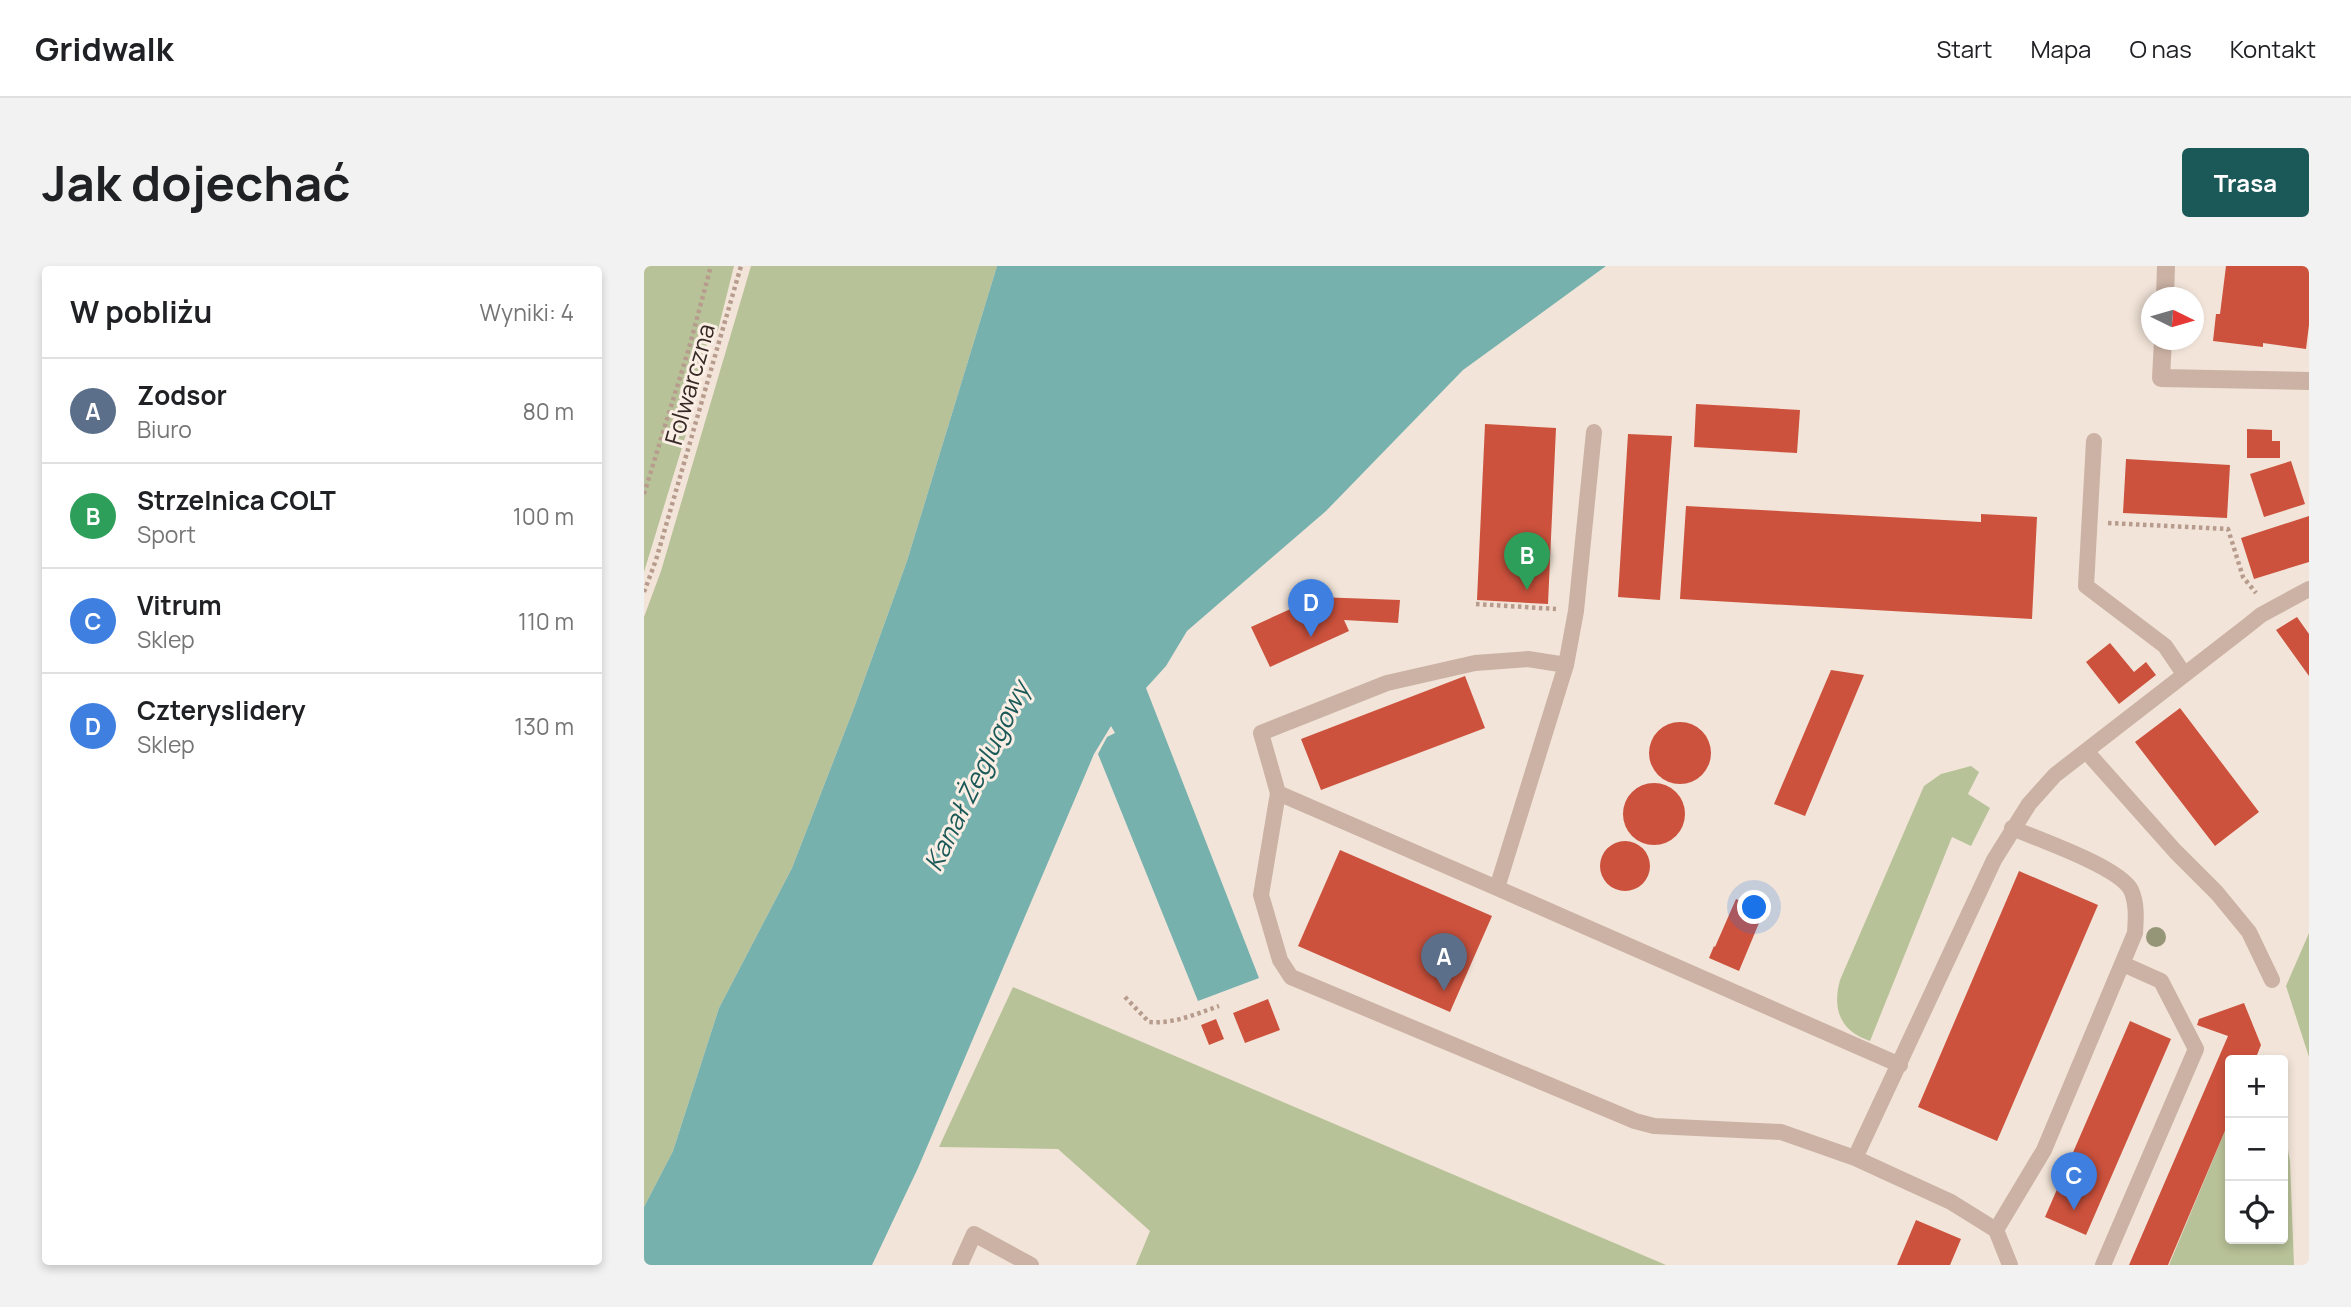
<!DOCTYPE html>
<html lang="pl">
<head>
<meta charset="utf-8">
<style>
	:root { --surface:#fff; --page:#f2f2f2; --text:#202124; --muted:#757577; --line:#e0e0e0; --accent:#1a5957 }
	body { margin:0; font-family:Manrope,sans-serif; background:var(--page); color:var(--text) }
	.controls { position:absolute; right:21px; bottom:21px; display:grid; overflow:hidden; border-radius:7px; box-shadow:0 4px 10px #0003 }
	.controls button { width:63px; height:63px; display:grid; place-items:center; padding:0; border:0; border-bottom:2px solid var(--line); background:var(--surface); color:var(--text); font:35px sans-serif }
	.compass { position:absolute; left:1497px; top:21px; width:63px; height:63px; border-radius:50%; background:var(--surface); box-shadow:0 4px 10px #0003; rotate:95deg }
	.you { position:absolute; left:1111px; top:642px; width:24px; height:24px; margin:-18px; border:5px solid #fff; border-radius:50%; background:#1a73e8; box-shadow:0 0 0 10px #1a73e833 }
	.badge { display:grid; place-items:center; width:46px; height:46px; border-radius:50%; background:var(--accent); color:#fff; font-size:23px; font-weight:700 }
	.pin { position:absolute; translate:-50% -58px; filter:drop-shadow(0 2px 4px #0008) }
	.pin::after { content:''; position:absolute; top:37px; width:24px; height:21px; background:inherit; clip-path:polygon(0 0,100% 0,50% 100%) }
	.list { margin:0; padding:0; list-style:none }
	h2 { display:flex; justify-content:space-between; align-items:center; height:91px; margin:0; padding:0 28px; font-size:30px }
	h2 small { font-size:23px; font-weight:400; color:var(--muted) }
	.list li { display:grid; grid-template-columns:46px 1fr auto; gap:21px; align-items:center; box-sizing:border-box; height:105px; padding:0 28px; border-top:2px solid var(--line) }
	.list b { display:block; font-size:26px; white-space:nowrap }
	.list p { margin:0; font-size:23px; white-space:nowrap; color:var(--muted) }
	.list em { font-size:23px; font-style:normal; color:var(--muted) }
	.icon { flex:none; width:38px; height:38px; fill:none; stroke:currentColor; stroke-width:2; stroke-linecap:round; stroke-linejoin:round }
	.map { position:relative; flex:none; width:1665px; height:999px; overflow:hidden; border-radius:7px }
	header { display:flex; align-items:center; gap:42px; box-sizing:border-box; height:98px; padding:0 35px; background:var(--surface); border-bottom:2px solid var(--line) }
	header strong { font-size:33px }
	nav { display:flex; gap:38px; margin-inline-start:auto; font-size:24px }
	.intro { display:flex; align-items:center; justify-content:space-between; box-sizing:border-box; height:168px; padding:0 42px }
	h1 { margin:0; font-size:49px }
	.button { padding:18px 32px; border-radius:7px; background:var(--accent); color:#fff; font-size:24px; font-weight:700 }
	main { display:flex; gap:42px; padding:0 42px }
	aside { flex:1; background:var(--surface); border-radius:7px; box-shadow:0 4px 10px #0003 }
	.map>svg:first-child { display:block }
</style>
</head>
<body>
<header>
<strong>Gridwalk</strong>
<nav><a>Start</a><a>Mapa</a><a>O nas</a><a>Kontakt</a></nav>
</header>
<div class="intro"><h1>Jak dojechać</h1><a class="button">Trasa</a></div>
<main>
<aside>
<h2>W pobliżu<small>Wyniki: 4</small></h2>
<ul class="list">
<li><span class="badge" style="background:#5c6f8a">A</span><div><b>Zodsor</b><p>Biuro</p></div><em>80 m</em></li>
<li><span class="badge" style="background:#2e9e5b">B</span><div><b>Strzelnica COLT</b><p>Sport</p></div><em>100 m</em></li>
<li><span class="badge" style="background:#3f7fe0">C</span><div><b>Vitrum</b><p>Sklep</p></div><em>110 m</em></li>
<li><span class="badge" style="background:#3f7fe0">D</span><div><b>Czteryslidery</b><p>Sklep</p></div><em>130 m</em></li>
</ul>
</aside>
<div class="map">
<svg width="1665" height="999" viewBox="0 0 1665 999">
	<rect width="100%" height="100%" fill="#f2e4d8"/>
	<path fill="#b8c298" d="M0 0H90L74 64 62 80 43 144 46 155 0 306Z
		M107 0H353L263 295 210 442 148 602 75 742 29 885 0 941V351L17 305Z
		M1327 500 1335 506 1324 528 1346 542 1327 580 1308 571 1226 775C1196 765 1188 743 1196 714L1280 520 1297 508Z
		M1665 667V791L1642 720Z
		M369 721 1022 999H492L506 965 414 883 295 881Z
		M1586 853V973H1639V857L1646 895 1650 999H1525Z"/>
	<path fill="#76b1ae" d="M353 0H962L819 104 682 245 543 365 522 400 502 422 615 712 554 735 454 488 463 471 471 467 467 460 450 488 274 902 228 999H0V941L29 885 75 742 148 602 210 442 263 295Z"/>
	<path fill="#cc523d" d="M1582 0H1665V59L1662 83 1619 77V81L1569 75 1572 48H1576Z
		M1052 138 1156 144 1153 187 1050 181Z
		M841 158 912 162 904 338 833 334Z
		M1603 163 1628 164V175H1636V192H1603Z
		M984 168 1028 170 1016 334 974 331Z
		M1482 193 1586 199 1583 252 1479 247Z
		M1647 195 1661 238 1620 251 1606 208Z
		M1042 240 1337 256V248L1393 251 1388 353 1036 333Z
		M1665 250V296L1610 313 1597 272Z
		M673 331 756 334 754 357 700 354 705 365 626 401 607 361Z
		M1653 351 1665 368V410L1632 364Z
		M1466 377 1490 406 1502 396 1512 409 1475 438 1442 396Z
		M1187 404 1220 409 1161 550 1130 538Z
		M821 410 841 462 677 524 657 473Z
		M1536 442 1615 546 1571 580 1491 476Z
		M1005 487a31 31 0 1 1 62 0a31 31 0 1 1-62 0Z
		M979 548a31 31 0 1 1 62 0a31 31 0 1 1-62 0Z
		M956 600a25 25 0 1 1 50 0a25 25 0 1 1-50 0Z
		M696 584 848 650 806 746 654 680Z
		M1375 605 1454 639 1353 875 1274 841Z
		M1092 633 1120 645 1095 705 1065 692 1070 680 1071 681Z
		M624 733 636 764 601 777 589 747Z
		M1600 737 1617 779 1611 794H1586V853L1524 999H1485L1584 770 1553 759 1555 753Z
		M572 753 580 773 565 779 557 759Z
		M1486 755 1527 773 1442 969 1401 951Z
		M1272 954 1317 973 1306 999H1253Z"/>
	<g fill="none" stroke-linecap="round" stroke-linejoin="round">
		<path stroke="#b79c8e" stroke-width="4.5" stroke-dasharray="3.5 3.5" stroke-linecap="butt" d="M0 228 45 82 67 0
			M1464 257 1584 263 1599 311 1612 327
			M0 326 12 294 97 0
			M832 338 912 343
			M481 731 505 756C530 758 552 748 575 740"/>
		<path stroke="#cbb2a4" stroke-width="16" d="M950 166 932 345 922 399 853 622 1256 799
			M1450 175 1442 320 1521 380 1540 408
			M922 399 884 393 831 397 743 417 617 467 634 527 617 629 636 694 647 711 991 855 1010 860 1137 866 1211 892 1307 936 1352 964 1366 999
			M1442 485 1531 585 1573 627 1605 666 1628 714
			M634 527 853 622
			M1211 892 1350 594 1385 538 1411 509 1602 361 1617 349 1665 323
			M1352 964 1400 884 1491 667C1492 652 1493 637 1487 624 1475 601 1394 573 1368 562
			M316 999 330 968 387 999
			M1459 999 1552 783 1517 715 1479 698"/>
		<path stroke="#cbb2a4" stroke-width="18" d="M1521 32 1522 0
			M1519 74 1517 112 1665 115"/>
	</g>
	<circle fill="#959578" cx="1512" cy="671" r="10"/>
	<g text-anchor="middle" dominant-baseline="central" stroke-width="6" stroke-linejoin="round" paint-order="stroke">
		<g font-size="24" fill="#362a26" stroke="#faeee5">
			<text transform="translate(45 118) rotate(-74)">Folwarczna</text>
		</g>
		<g font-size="26" font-style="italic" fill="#1a5957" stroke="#faeee5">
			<text transform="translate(332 510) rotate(-64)">Kanał Żeglugowy</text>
		</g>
	</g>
</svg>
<div class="controls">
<button>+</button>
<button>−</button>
<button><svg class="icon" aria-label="locate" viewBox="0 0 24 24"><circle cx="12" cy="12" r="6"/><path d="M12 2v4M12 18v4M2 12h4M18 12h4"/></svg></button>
</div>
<svg class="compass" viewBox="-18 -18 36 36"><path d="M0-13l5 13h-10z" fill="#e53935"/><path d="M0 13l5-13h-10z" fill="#757577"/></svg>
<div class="you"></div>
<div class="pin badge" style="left:800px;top:725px;background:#5c6f8a">A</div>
<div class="pin badge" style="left:883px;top:324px;background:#2e9e5b">B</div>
<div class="pin badge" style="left:1430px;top:944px;background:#3f7fe0">C</div>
<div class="pin badge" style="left:667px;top:371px;background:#3f7fe0">D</div>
</div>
</main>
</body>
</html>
